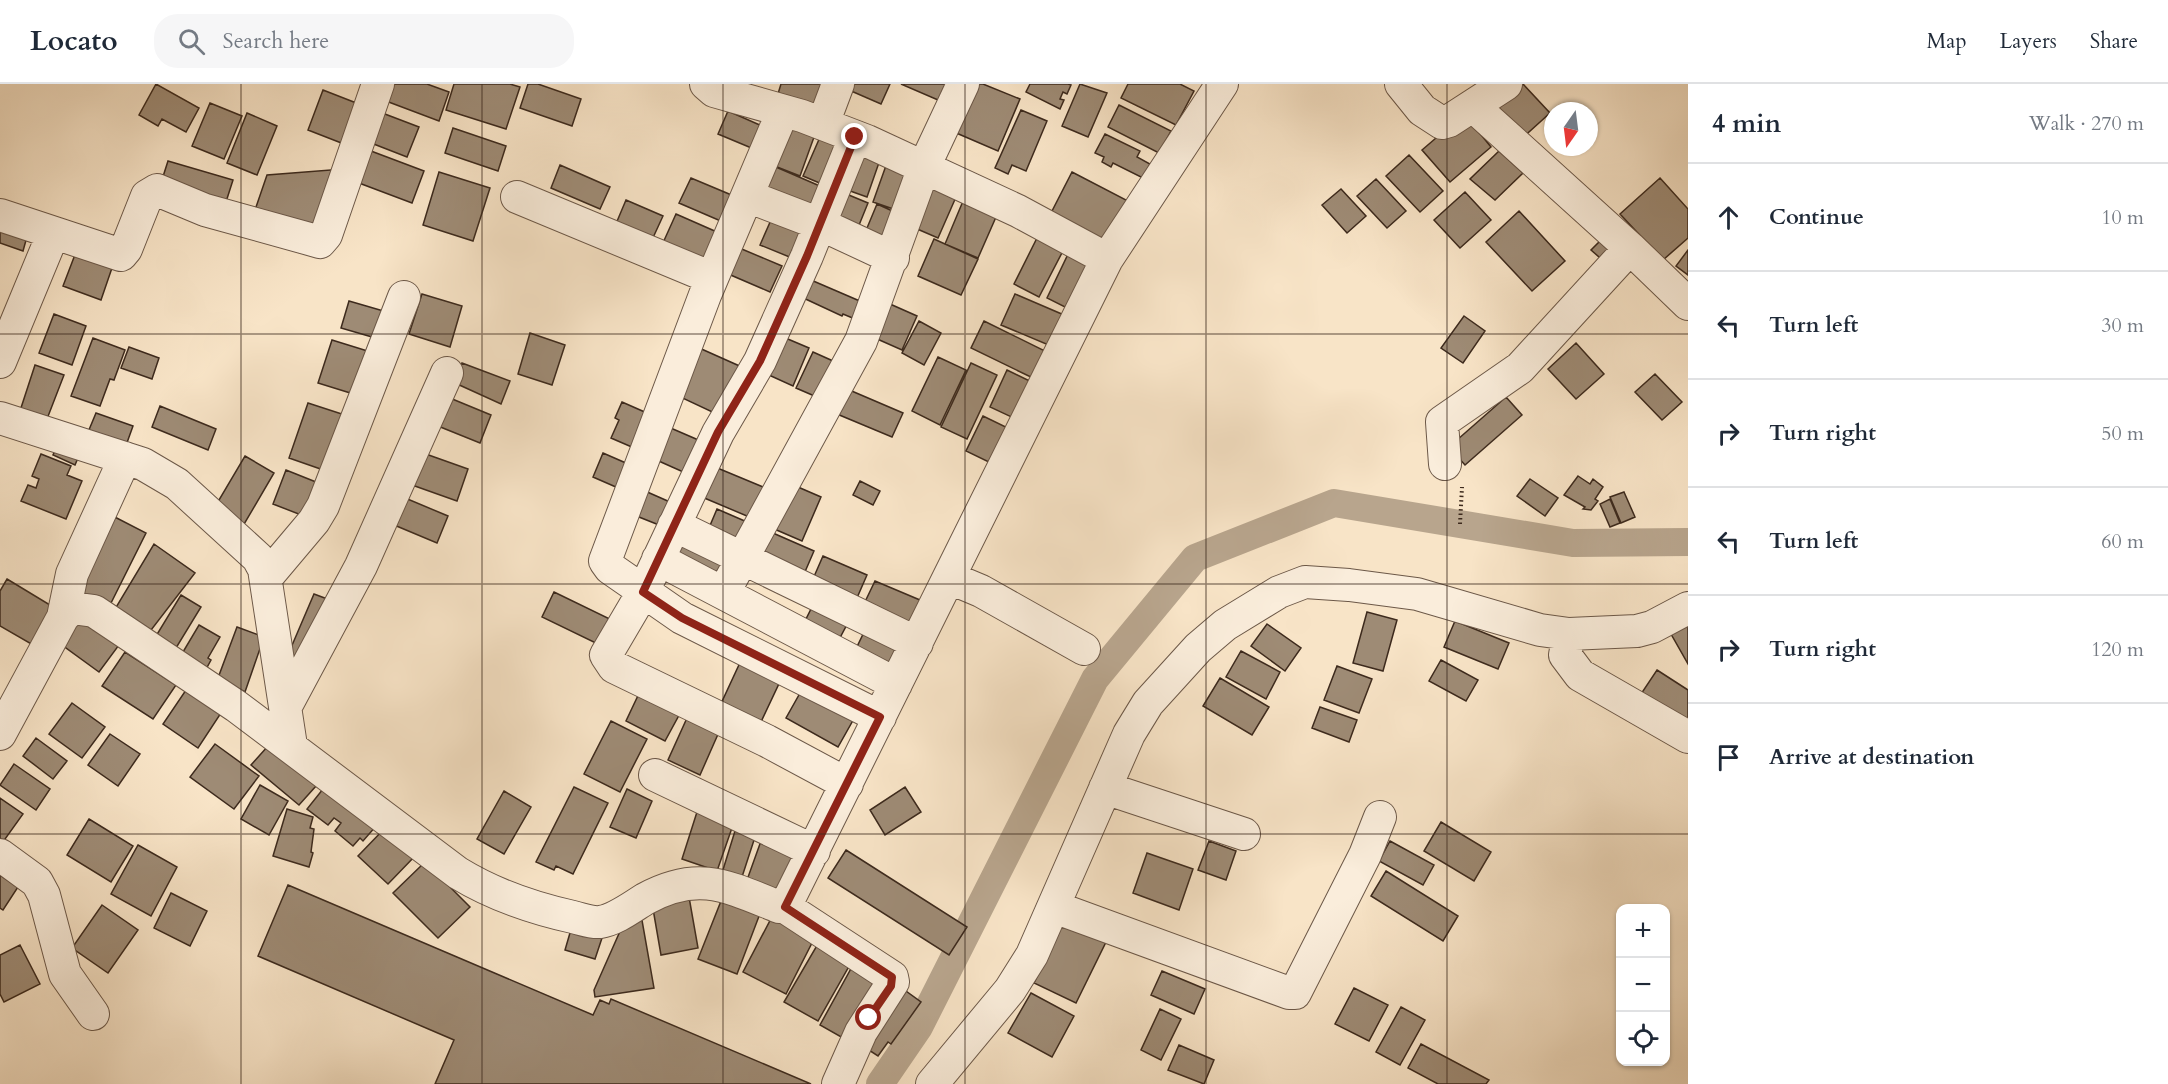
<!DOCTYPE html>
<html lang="en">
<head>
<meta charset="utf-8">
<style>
	:root { --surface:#fff; --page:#f6f6f7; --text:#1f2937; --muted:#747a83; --line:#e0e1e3 }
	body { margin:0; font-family:Cardo,serif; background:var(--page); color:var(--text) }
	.controls { position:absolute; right:18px; bottom:18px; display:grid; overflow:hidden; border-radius:12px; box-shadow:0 2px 4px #0004 }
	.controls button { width:54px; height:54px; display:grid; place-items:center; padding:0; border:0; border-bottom:2px solid var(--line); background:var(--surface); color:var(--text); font:30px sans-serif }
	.compass { position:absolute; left:1544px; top:18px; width:54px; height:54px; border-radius:50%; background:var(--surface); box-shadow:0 2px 4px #0004; rotate:194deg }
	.stop { position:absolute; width:18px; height:18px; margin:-14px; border:4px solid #8f2418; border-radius:50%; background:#fff }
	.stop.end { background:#8f2418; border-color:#fff; box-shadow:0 2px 6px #0008 }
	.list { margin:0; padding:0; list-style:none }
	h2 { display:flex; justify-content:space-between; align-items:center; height:78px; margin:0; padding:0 24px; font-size:26px }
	h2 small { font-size:20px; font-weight:400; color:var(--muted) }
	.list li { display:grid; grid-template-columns:39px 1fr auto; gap:18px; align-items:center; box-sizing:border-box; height:108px; padding:0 24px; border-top:2px solid var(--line) }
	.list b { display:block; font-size:22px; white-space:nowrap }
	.list em { font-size:20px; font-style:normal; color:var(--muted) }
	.icon { flex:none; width:33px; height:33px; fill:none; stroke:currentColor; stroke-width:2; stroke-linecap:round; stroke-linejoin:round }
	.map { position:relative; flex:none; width:1688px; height:1000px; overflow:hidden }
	header { display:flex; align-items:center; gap:36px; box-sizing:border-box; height:84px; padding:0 30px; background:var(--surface); border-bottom:2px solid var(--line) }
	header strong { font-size:28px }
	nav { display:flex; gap:33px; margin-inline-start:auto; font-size:21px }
	.search { width:420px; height:54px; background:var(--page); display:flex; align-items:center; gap:15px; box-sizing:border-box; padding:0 21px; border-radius:24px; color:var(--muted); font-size:22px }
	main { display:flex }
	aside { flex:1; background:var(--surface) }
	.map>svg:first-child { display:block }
</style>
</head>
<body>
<header>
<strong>Locato</strong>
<div class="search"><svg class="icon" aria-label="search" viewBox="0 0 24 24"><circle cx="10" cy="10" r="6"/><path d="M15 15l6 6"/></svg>Search here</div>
<nav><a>Map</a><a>Layers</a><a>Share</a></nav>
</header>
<main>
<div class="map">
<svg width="1688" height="1000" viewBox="0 0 1688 1000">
	<rect width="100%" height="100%" fill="#f8e4c7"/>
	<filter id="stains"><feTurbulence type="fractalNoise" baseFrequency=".00333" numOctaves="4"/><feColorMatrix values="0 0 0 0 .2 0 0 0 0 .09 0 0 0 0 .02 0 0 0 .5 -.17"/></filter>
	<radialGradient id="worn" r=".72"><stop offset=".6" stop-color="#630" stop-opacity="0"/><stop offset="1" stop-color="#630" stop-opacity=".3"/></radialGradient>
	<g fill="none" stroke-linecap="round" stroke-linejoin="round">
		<path stroke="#b8a58d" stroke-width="28" d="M880 1000 919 943 1095 595 1195 474 1334 419 1573 459 1688 458"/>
	</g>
	<path fill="#9e8b75" stroke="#3d2a1d" stroke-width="1.5" d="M156 0 199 24 186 48 162 35 158 42 139 31Z
		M392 0H427L449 8 439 37 386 17Z
		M454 0H510L520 3 506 45 446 26Z
		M528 0H538L581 15 572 42 520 24Z
		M781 0H830L820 28 777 13Z
		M843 0H890L881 20 842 3Z
		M901 0H954L945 19Z
		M974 0H983L1020 15 998 67 954 48Z
		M1030 0H1068L1071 1 1067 10 1063 8 1060 15 1064 16 1060 25 1026 8Z
		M1080 0 1107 9 1088 53 1062 42Z
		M1128 0H1180L1194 7 1176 41 1121 14Z
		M1518 0H1523L1550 29 1519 57 1490 26Z
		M323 6 364 22 349 62 308 46Z
		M210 19 242 32 224 75 192 62Z
		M1119 21 1171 47 1159 69 1108 43Z
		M1021 26 1047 37 1026 87 1012 81 1008 90 995 84Z
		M377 27 419 43 407 73 366 57Z
		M728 27 771 46 761 68 718 50Z
		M247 29 277 42 257 91 227 79Z
		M1464 30 1491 63 1450 98 1422 66Z
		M789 32 818 42 800 92 772 81Z
		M453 44 506 62 498 87 445 69Z
		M824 44 850 54 829 103 803 92Z
		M1105 50 1140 67 1137 73 1150 80 1143 94 1113 79 1111 83 1102 78 1104 73 1095 69Z
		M854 60 882 70 867 113 839 103Z
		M363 64 424 87 412 119 351 96Z
		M1499 67 1523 89 1495 116 1470 95Z
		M1409 71 1443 107 1420 128 1386 92Z
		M888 76 917 86 902 128 873 118Z
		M168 77 233 96 225 121 160 102Z
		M769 80 829 106 816 135 756 109Z
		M560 81 610 103 600 125 551 104Z
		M343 85 321 151 255 126 267 91Z
		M439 88 490 104 473 157 423 141Z
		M1072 88 1128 117 1107 160 1050 131Z
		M930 91 960 104 938 154 908 141Z
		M691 94 741 115 730 141 679 119Z
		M1660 94 1688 125V154L1663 176 1620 130Z
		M1376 95 1406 127 1387 144 1357 112Z
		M1341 105 1366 132 1347 149 1322 121Z
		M1465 108 1491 136 1460 164 1434 136Z
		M844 109 868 119 855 151 830 140Z
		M966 110 1000 124 978 174 945 160Z
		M626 116 663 132 651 158 615 142Z
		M877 120 899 130 884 165 862 156Z
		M1519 127 1565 177 1532 207 1486 158Z
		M676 130 726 152 713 183 662 161Z
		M771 136 807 152 797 176 760 161Z
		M0 140 28 149 23 167 0 159Z
		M1039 150 1065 163 1039 213 1014 200Z
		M1603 154 1619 168 1607 180 1591 166Z
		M934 155 978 175 961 211 918 192Z
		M737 163 782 182 770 208 726 189Z
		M1070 166 1096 178 1073 227 1047 214Z
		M1688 166V191L1676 182Z
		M76 168 113 181 101 216 63 202Z
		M804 193 869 221 862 238 843 230 842 232 797 211Z
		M422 210 462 222 450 263 409 250Z
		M1015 210 1064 231 1051 262 1001 241Z
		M881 216 917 232 902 266 866 250Z
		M349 217 387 228 379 255 341 244Z
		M54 230 86 242 72 281 39 269Z
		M1464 232 1485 247 1463 279 1441 264Z
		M919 237 941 249 924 281 902 269Z
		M984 237 1049 269 1035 295 971 264Z
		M530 249 565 261 552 301 518 290Z
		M776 250 809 264 793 302 760 287Z
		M93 254 125 266 114 296 110 295 100 322 71 312Z
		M332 256 374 269 360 312 318 299Z
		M1576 259 1604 290 1576 315 1548 285Z
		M129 263 159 274 152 295 121 284Z
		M697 263 744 284 723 333 676 311Z
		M813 268 842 281 826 317 796 304Z
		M938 273 966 286 940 341 912 327Z
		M462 279 510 297 501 320 455 299Z
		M971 279 997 291 967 355 941 343Z
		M35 281 64 291 47 335 19 330Z
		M1007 286 1036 300 1018 336 990 323Z
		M1655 290 1682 318 1662 336 1635 308Z
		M847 305 903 329 892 353 837 330Z
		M445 312 491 331 480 359 433 340Z
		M1506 313 1522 331 1465 381 1449 363Z
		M622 318 656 333 641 367 611 354 619 336 615 334Z
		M308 319 351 333 332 389 289 374Z
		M160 322 216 345 208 366 152 343Z
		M96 329 133 342 124 367 86 353Z
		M983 332 1012 346 995 381 966 367Z
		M666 342 703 358 690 391 652 374Z
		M59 359 80 369 75 381 53 371Z
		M423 369 468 385 457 417 412 401Z
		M603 369 635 383 625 407 593 393Z
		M41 370 71 382 67 391 82 397 66 435 21 417 28 401 36 404 39 395 32 392Z
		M245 372 274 389 243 442 216 421Z
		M715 383 768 405 754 435 702 413Z
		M286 386 321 400 309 434 273 420Z
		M1578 392 1590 400 1593 395 1603 403 1595 415 1598 417 1591 426 1583 425 1585 423 1564 411Z
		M1530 395 1558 414 1545 432 1517 412Z
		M860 397 880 407 873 421 853 411Z
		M791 400 821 413 802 457 772 444Z
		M645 407 679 422 669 445 634 431Z
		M1624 408 1635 433 1621 439 1610 413Z
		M398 411 448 432 437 459 387 438Z
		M1610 415 1620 439 1610 443 1600 420Z
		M717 425 747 438 739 469 706 451Z
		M107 429 146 449 109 523 74 506Z
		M766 446 814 467 801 497 753 476Z
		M684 449 732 474 717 503 668 478Z
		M154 460 195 489 148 550 115 525Z
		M823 472 867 491 853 523 809 504Z
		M7 495 55 524 33 561 0 542V507Z
		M875 497 927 519 915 547 862 524Z
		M554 508 616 538 604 563 542 533Z
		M314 510 330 516 301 587 284 580Z
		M181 511 201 523 176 564 156 552Z
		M816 515 851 533 835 563 801 545Z
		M1367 528 1397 536 1383 587 1353 579Z
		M82 534 119 561 99 588 62 561Z
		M1455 537 1509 559 1498 585 1444 563Z
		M868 540 904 558 888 591 852 573Z
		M1267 540 1301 564 1285 587 1251 562Z
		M1688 540V580L1671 550Z
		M199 541 220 553 208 574 211 576 205 587 180 573Z
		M237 543 264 553 245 608 218 594Z
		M1241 567 1280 588 1266 615 1226 593Z
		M125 568 176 601 153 635 102 602Z
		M744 570 784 589 759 642 719 624Z
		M1441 576 1478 596 1466 617 1429 597Z
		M1337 582 1372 595 1359 629 1324 616Z
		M1657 586 1688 606V645L1639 613Z
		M1220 594 1269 623 1252 651 1203 622Z
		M643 601 684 622 665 657 626 637Z
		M804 602 856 631 838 663 786 634Z
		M186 606 221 629 198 664 163 640Z
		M72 619 105 643 82 674 49 650Z
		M1320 623 1357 636 1349 658 1312 644Z
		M687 634 719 648 700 691 668 676Z
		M611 637 647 655 620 708 584 690Z
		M110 650 140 670 118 702 88 681Z
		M36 654 67 677 53 695 23 672Z
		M215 660 259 692 234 725 190 693Z
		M268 662 316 702 299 721 251 681Z
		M14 680 50 705 36 726 0 701Z
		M260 701 288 717 269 751 241 735Z
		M574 703 608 719 573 790 556 782 554 786 536 778Z
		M905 703 921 728 885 751 870 726Z
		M323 705 377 741 363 757 360 754 353 762 335 747 341 739 334 734 328 741 307 725Z
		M627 705 652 717 636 754 610 743Z
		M504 707 531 723 504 770 477 755Z
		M0 714 23 730 0 762Z
		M287 725 313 733 310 744 314 745 311 768 313 769 309 783 273 772Z
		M697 728 733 741 717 787 682 775Z
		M89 735 133 762 111 798 67 771Z
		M1441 738 1491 768 1474 797 1424 767Z
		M385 744 415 772 388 800 358 772Z
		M735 747 755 753 741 796 722 789Z
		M761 757 796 769 782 809 747 796Z
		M1209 757 1236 767 1226 796 1198 786Z
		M1390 757 1434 781 1423 801 1379 777Z
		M138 761 177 783 151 832 111 810Z
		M846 766 967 843 949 871 828 794Z
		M1147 769 1193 785 1179 826 1133 809Z
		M425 778 470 823 438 854 393 809Z
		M1386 787 1458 832 1443 857 1371 812Z
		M0 791 18 803 3 826 0 824Z
		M288 801 593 931 600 916 609 920 611 915 811 1000H435L454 956 258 872Z
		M171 809 207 827 190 862 154 844Z
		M723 812 761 827 737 890 698 875Z
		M689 813 698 864 661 871 652 819Z
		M102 821 138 846 108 889 72 864Z
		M640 825 654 904 595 913 594 906 629 827Z
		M775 827 816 851 786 910 743 888Z
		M1064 837 1106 858 1076 919 1034 899Z
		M572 842 603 851 595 875 565 866Z
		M819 858 852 877 818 937 784 918Z
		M20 861 40 900 4 918 0 910V871Z
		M853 881 884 898 850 958 820 941Z
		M1162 887 1205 905 1194 930 1151 911Z
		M899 902 921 918 891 960 888 958 878 972 858 959Z
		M1354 904 1388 921 1369 957 1335 940Z
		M1031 909 1074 932 1052 973 1008 949Z
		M1401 923 1425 936 1400 981 1376 968Z
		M1160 925 1181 935 1161 976 1141 966Z
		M1421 960 1489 996 1486 1000H1438L1408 984Z
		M1179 961 1214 976 1204 1000 1168 986Z"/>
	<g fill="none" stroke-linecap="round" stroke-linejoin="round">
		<g stroke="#6c5848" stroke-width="34">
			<path id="minor" d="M706 0 714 7 802 32 867 57 1018 127 1107 175
				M1401 0 1422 26 1442 39 1449 37 1506 0
				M1473 22 1630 164 1688 220
				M783 27 705 211 605 477 610 484 682 534 880 633
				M823 40 838 0
				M747 112 820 140 893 174
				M517 113 712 194
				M0 131 121 171 126 165 147 112 157 106 205 126 320 158 326 151 378 0
				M0 278 53 150
				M0 334 143 380 177 400 258 474 264 485 291 662
				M1445 380 1442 338 1520 284 1630 164
				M674 441 917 559
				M658 475 896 600
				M266 494 314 437 323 422 404 213
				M950 494 981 507 1084 565
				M724 508 861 257 924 83 963 0
				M63 533 72 490 125 374
				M1569 550 1565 571 1580 591 1688 653
				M286 622 361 482 447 289
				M0 650 63 533 72 524 94 527 236 622 458 789C494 811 532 824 573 833 582 835 591 839 600 838 615 836 632 823 645 815 698 786 727 802 779 823H785L1107 175 1222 0
				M655 691 814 767
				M847 700 767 657 614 583 606 571 643 508 718 349 760 277 807 172 855 53
				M1105 704 1244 750
				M0 771 37 798 44 811 65 890 93 930
				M785 823 892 893 893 898 861 948 838 1000
				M1054 823 1289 909H1295L1365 771 1380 733
				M932 1000 1010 906 1032 871 1129 650 1148 619 1198 564 1225 541 1279 508 1305 498 1349 501 1417 510 1540 546 1569 550 1637 547 1652 543 1688 524"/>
		</g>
		<path stroke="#3d2a1d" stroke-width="4" stroke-dasharray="1.5 3" stroke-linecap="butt" d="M1460 440 1462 403"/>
		<use href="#minor" stroke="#faeddb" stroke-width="32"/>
	</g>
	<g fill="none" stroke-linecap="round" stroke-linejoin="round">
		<path stroke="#8f2418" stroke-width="8" d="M855 53 807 172 760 277 718 348 643 508 682 534 880 633 785 823 892 893 891 902 869 934"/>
	</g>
	<path fill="none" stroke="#3d2a1d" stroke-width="1.5" stroke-opacity="0.55" d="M241 0V1000M482 0V1000M723 0V1000M965 0V1000M1206 0V1000M1447 0V1000M0 250H1688M0 500H1688M0 750H1688"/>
	<rect width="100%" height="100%" filter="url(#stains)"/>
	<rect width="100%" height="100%" fill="url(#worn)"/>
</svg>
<div class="controls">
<button>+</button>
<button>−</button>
<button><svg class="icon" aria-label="locate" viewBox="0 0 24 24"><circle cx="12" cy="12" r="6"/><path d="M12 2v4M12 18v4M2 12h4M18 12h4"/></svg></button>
</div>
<svg class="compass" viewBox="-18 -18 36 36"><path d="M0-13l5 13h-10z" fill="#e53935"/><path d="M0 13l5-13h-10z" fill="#747a83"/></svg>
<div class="stop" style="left:869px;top:934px"></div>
<div class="stop end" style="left:855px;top:53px"></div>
</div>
<aside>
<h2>4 min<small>Walk · 270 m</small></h2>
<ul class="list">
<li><svg class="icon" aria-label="ahead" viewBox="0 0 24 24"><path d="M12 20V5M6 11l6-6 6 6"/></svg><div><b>Continue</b></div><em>10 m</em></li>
<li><svg class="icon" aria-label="left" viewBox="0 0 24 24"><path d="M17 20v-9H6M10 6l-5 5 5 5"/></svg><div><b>Turn left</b></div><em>30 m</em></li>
<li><svg class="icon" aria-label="right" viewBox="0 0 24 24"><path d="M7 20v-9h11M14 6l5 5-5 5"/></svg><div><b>Turn right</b></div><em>50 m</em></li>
<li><svg class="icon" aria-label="left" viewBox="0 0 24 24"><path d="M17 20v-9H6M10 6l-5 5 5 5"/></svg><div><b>Turn left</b></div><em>60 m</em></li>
<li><svg class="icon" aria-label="right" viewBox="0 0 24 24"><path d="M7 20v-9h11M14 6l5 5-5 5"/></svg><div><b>Turn right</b></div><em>120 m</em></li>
<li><svg class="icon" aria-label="arrive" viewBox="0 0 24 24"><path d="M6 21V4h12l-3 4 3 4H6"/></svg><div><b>Arrive at destination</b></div></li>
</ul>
</aside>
</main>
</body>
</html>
